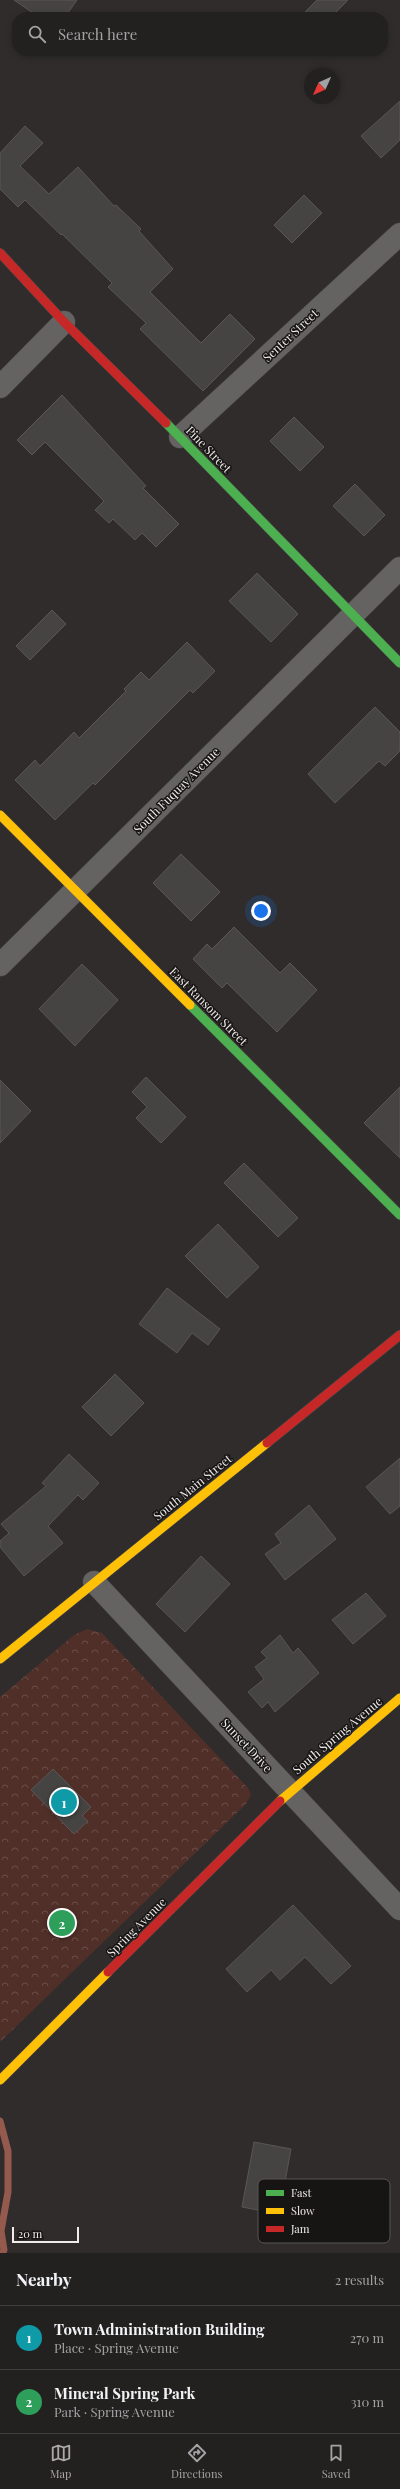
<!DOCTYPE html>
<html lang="en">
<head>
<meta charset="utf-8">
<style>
	:root { --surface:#232120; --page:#2b2929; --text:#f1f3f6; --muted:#a3a3a5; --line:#403e3e; --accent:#aca9a8 }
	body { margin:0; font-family:"Playfair Display",serif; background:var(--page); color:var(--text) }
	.compass { position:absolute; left:304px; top:68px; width:36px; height:36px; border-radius:50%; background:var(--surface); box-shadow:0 2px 6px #0003; rotate:225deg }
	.scale { position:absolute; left:12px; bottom:10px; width:67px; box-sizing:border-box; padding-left:4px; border:2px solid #efeceb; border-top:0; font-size:11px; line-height:14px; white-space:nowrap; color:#efeceb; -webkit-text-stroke:3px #171414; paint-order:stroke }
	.you { position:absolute; left:261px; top:911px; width:14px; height:14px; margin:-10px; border:3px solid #fff; border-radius:50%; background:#1a73e8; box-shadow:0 0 0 6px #1a73e833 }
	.badge { display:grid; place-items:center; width:26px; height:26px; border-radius:50%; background:var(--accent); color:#fff; font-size:13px; font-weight:700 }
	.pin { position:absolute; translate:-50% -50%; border:2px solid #fff; box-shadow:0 1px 4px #0006 }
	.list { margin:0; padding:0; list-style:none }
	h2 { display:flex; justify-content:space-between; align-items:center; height:52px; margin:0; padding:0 16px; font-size:17px }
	h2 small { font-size:13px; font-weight:400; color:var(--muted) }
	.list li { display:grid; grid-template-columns:26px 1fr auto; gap:12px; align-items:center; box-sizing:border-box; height:64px; padding:0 16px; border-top:1px solid var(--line) }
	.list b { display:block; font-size:15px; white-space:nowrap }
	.list p { margin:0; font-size:13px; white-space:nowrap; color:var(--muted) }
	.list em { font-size:13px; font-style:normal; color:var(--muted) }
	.icon { flex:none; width:22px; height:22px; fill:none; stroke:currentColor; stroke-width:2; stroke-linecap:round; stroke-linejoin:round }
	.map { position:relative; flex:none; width:400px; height:2253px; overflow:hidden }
	.search { position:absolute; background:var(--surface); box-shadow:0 2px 6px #0003; left:12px; right:12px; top:12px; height:44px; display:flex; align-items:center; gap:10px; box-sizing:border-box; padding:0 14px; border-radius:16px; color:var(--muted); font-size:15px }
	.sheet { height:180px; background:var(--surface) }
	nav { display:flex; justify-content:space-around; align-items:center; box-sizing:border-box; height:56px; border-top:1px solid var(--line); background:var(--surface); font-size:11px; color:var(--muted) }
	nav a { display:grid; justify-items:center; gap:2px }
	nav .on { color:var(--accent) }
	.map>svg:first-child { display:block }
</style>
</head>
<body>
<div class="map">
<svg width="400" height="2253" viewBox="0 0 400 2253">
	<defs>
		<pattern id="park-crowns" width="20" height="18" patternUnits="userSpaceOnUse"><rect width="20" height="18" fill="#512f29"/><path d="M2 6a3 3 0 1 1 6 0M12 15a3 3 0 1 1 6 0" fill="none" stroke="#6a4d48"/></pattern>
	</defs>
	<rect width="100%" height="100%" fill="#2f2c2b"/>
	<path fill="url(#park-crowns)" d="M87 1629 102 1633 248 1788 251 1795 246 1804 0 2042V1697L74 1635Z"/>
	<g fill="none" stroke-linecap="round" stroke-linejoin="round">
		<path stroke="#955a4e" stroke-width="7" d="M0 2121 8 2151V2192L1 2231 4 2250 2 2253"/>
	</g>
	<path fill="#464343" stroke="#595655" d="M14 0H77L65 17H39Z
		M317 0H348L331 17H300Z
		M400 101V140L381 158 361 136Z
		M25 126 43 143 20 166 49 194 78 167 114 206 116 205 141 229 139 231 173 269 150 292 201 343 230 314 255 339 203 391 140 329 146 323 108 287 112 283 62 234 61 235 25 200 18 207 0 189V153Z
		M304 195 322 213 292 243 274 225Z
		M62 395 146 486 143 488 179 524 156 547 142 533 135 540 113 519 109 523 95 510 104 501 45 442 32 455 17 440Z
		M294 417 324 447 300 471 270 441Z
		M355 484 385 515 364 536 333 506Z
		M257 573 298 614 271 642 229 601Z
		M52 610 66 624 30 660 16 646Z
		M187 642 215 671 193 693 190 690 95 785 93 783 55 820 15 780 35 760 40 766 74 732 79 738 126 691 124 689 141 672 149 680Z
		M375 707 400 732V751L385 766 379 761 335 803 308 774Z
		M181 854 220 892 191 921 153 883Z
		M234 927 280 973 290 963 317 990 277 1032 227 983 222 988 193 959 207 944 212 949Z
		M82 964 118 1000 75 1046 39 1009Z
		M146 1077 186 1117 161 1143 136 1118 147 1107 132 1092Z
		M0 1080 31 1111 0 1143Z
		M400 1087V1158L364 1123Z
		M244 1163 298 1218 278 1237 224 1183Z
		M218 1224 259 1267 227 1298 185 1256Z
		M167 1288 220 1329 208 1345 192 1333 177 1353 139 1324Z
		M115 1374 144 1403 111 1436 82 1407Z
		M69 1454 99 1483 83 1500 78 1495 48 1526 63 1543 24 1576 0 1547V1541L9 1533 1 1524 46 1486 42 1483Z
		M400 1458V1506L390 1514 366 1487Z
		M309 1505 336 1539 285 1580 265 1554 281 1543 275 1534Z
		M201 1556 230 1584 185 1632 156 1604Z
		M366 1593 386 1616 353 1644 332 1620Z
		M280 1635 293 1653 298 1648 319 1673 275 1712 268 1702 262 1708 248 1692 264 1679 255 1667 267 1658 261 1652Z
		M53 1769 91 1807 82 1816 88 1821 74 1834 31 1790Z
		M293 1905 351 1966 331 1984 305 1957 280 1980 271 1970 247 1992 226 1969Z
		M254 2142 291 2149 279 2214 242 2207Z"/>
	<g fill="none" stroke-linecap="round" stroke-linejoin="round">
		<g stroke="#4a4848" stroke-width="23">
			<path id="street" d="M0 387 64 322
				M180 437 400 234
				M0 965 400 568
				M94 1582 400 1909"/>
		</g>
		<g stroke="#4a4848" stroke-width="10">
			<path id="fast" d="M166 423 400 663
				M190 1005 400 1215"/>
		</g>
		<g stroke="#4a4848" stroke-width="10">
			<path id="slow" d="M0 815 190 1005
				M0 1659 267 1443
				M280 1801 400 1698
				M0 2080 108 1972"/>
		</g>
		<g stroke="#4a4848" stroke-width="10">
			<path id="jam" d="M0 253 64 322 166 423
				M267 1443 400 1335
				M108 1972 280 1801"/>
		</g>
		<use href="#street" stroke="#656262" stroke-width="22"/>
		<use href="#fast" stroke="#4caf50" stroke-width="9"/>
		<use href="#slow" stroke="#ffc107" stroke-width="9"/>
		<use href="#jam" stroke="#c62828" stroke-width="9"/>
	</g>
	<g text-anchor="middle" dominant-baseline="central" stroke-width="3" stroke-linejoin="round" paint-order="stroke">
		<g font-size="12" fill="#efeceb" stroke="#171414">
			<text transform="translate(290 335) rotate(-43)">Senter Street</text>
			<text transform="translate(209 449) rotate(46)">Pine Street</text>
			<text transform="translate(176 790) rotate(-45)">South Fuquay Avenue</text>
			<text transform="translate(209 1006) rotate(45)">East Ransom Street</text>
			<text transform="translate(192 1487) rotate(-39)">South Main Street</text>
			<text transform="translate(337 1735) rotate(-40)">South Spring Avenue</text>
			<text transform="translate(247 1745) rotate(47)">Sunset Drive</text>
			<text transform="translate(136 1927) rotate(-45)">Spring Avenue</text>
		</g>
	</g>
	<rect x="258" y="2179" width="132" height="64" rx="6" fill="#171414" stroke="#585554" stroke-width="1"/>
	<rect x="266" y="2190" width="18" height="6" fill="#4caf50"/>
	<rect x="266" y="2208" width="18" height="6" fill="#ffc107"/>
	<rect x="266" y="2226" width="18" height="6" fill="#c62828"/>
	<g font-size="11" fill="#efeceb">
		<text x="291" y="2197">Fast</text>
		<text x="291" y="2215">Slow</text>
		<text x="291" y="2233">Jam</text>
	</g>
</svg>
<svg class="compass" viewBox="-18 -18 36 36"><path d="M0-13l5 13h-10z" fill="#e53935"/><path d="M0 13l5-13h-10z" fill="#a3a3a5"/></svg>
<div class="scale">20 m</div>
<div class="you"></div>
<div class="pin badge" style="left:64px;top:1802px;background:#0f9aa8">1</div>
<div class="pin badge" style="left:62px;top:1923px;background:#2e9e5b">2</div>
<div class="search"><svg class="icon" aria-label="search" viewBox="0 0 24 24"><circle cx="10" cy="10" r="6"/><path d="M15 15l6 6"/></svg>Search here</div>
</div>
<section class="sheet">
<h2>Nearby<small>2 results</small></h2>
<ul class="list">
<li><span class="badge" style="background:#0f9aa8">1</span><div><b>Town Administration Building</b><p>Place · Spring Avenue</p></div><em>270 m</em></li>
<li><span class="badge" style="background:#2e9e5b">2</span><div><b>Mineral Spring Park</b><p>Park · Spring Avenue</p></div><em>310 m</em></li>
</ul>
</section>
<nav>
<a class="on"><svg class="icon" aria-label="map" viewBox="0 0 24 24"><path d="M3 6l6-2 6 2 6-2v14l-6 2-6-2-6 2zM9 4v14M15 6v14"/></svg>Map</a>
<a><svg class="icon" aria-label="directions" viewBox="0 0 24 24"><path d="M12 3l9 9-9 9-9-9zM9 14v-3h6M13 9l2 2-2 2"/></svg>Directions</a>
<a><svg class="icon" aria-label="saved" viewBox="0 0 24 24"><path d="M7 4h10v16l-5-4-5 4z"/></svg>Saved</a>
</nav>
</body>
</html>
